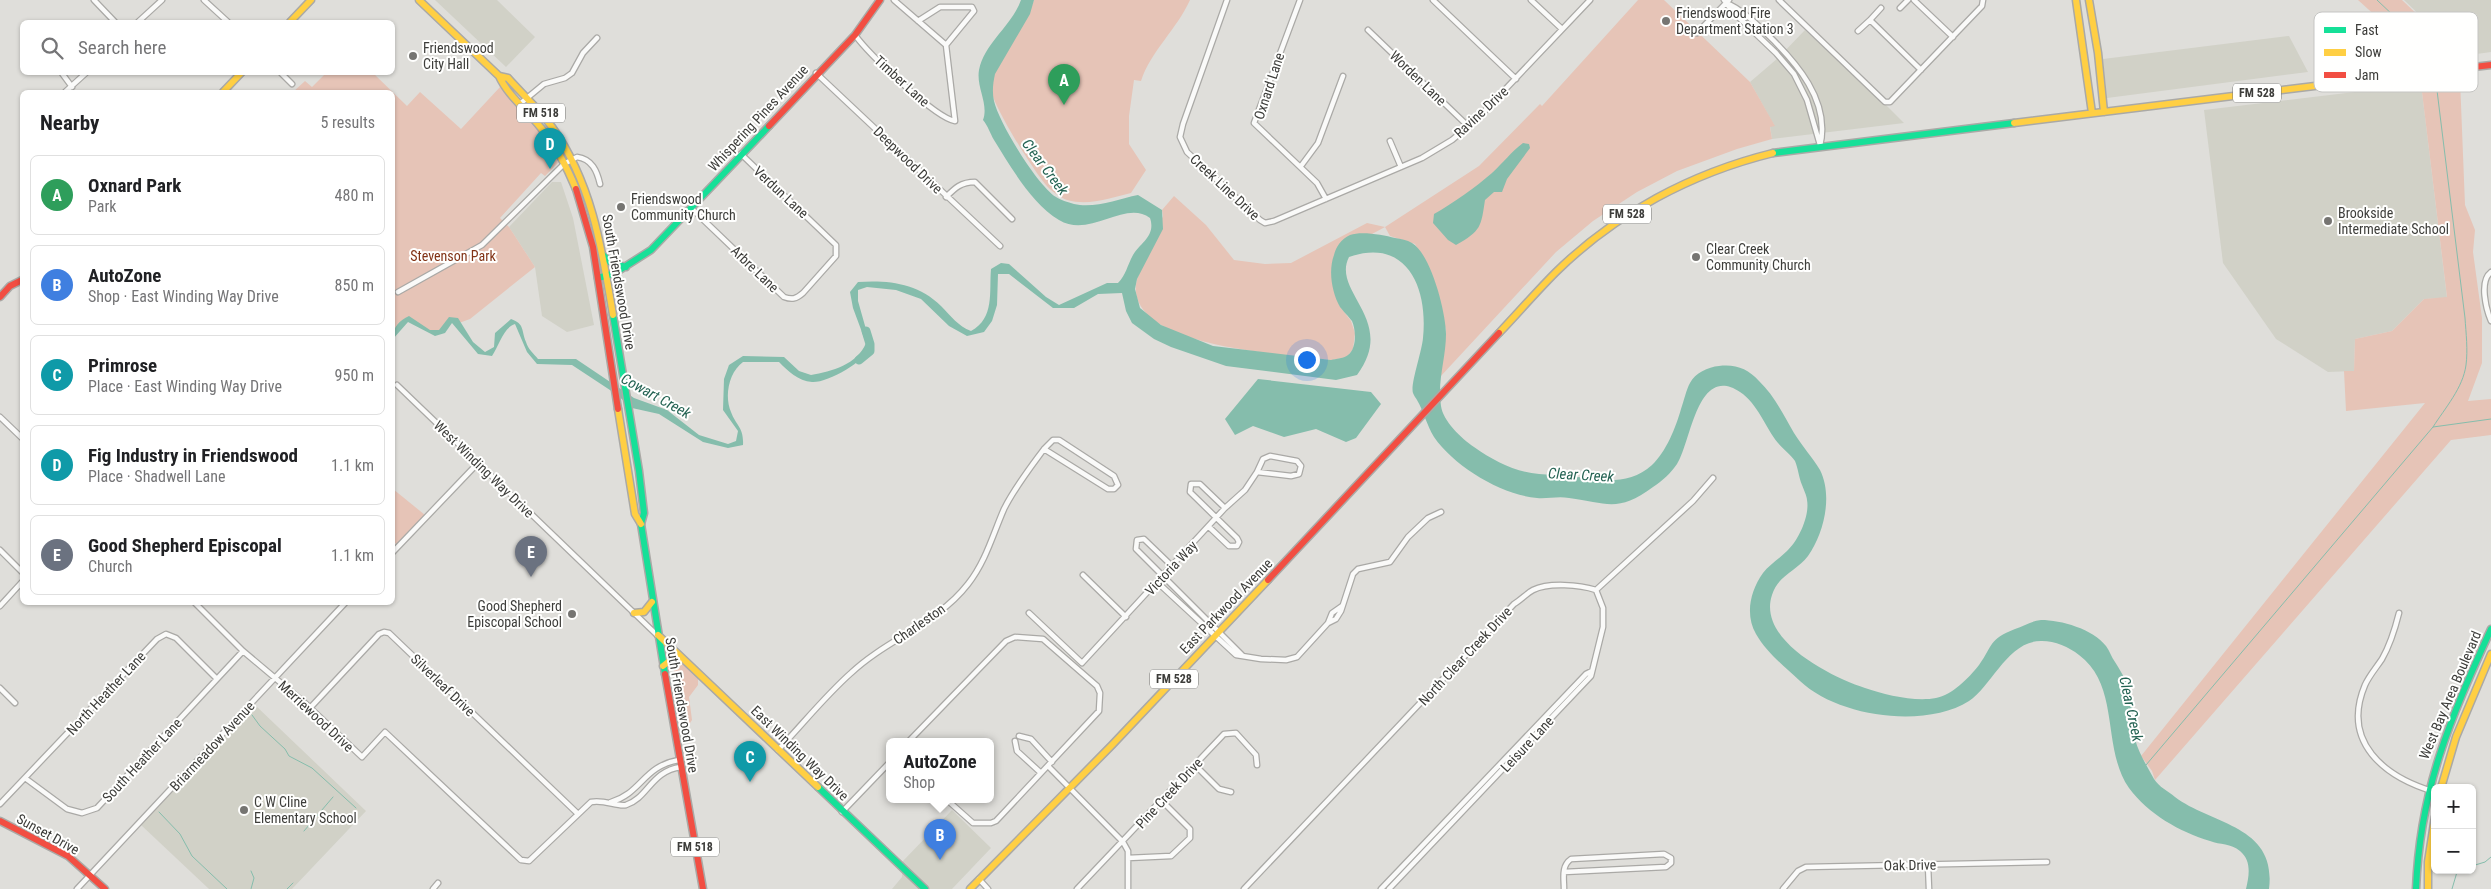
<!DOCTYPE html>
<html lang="en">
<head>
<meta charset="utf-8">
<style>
	:root { --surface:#fff; --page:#f6f6f6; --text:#202124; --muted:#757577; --line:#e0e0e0; --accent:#0b8043 }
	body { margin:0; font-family:"Roboto Condensed",sans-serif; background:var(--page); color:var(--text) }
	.controls { position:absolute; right:15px; bottom:15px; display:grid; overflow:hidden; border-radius:8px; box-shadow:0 1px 4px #0004 }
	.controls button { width:45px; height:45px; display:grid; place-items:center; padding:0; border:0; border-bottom:1px solid var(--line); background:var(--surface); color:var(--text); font:25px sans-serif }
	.you { position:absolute; left:1306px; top:359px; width:18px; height:18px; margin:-12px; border:4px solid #fff; border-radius:50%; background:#1a73e8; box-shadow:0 0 0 8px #1a73e833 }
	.badge { display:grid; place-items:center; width:32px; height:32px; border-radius:50%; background:var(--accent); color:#fff; font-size:16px; font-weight:700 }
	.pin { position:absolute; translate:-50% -41px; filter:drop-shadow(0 1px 2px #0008) }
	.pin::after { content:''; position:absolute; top:26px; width:18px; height:15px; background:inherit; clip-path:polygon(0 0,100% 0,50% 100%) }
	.popup { position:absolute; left:886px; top:738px; width:108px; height:65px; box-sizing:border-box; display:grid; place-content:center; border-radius:8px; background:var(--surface); filter:drop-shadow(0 1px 4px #0005); font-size:16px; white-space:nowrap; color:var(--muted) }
	.popup b { font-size:19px; color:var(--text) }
	.popup::after { content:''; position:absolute; left:50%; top:100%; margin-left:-10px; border:10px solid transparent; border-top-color:var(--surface) }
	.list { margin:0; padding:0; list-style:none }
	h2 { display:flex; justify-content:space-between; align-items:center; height:65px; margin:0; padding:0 20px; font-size:21px }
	h2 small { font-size:16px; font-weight:400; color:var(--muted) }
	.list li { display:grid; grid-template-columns:32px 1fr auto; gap:15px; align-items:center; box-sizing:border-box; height:80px; margin:0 10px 10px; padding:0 10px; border:1px solid var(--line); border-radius:8px }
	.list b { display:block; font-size:19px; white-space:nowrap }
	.list p { margin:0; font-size:16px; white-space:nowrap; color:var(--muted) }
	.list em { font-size:16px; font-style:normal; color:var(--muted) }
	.icon { flex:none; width:28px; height:28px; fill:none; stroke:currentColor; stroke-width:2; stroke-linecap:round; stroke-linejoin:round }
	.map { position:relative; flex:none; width:2491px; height:889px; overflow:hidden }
	.search { position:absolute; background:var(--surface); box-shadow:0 1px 4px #0004; left:20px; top:20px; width:375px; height:55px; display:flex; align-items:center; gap:12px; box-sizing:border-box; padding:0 18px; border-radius:8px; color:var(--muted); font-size:19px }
	.panel { position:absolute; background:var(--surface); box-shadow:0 1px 4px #0004; left:20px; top:90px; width:375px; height:515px; border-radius:8px }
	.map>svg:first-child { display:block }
</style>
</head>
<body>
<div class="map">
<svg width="2491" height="889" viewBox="0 0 2491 889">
	<rect width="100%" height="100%" fill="#dfdeda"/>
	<path fill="#d1d1c7" d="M435 0H497L535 37 506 67Z
		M2404 0H2491V52L2462 56Z
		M1805 30 1888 107 1904 123 1772 139 1770 126 1774 125 1750 82 1778 58Z
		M2289 36 2308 72 2107 98 2103 59Z
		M2421 84 2447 298 2424 299 2392 331 2355 339 2354 371 2328 372 2276 339 2223 263 2204 110Z
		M552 182H561L573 218 594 325 567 332 542 316 535 267 509 227Z
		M255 705 366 811 292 889H209L141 825Z
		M952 810 991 848 952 889H892L902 877 903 861Z"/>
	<path fill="#e6c4b7" d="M1034 0H1190C1177 29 1151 51 1141 81L1134 80 1129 116V144L1146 170 1131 193C1110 198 1089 206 1067 200 1061 198 1050 190 1046 185 1033 170 990 102 990 85 991 56 1025 28 1034 0Z
		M1638 0H1664L1750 82 1775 126 1770 127 1772 139 1737 149 1677 171 1637 192 1593 221 1556 252 1440 377 1446 330 1433 278 1415 244 1390 236 1385 227 1372 234 1348 236 1339 305 1351 321 1355 333 1353 349 1347 357 1331 360C1289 354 1120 349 1137 279L1163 216 1162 210 1174 196 1206 225 1234 260 1265 264 1291 263 1367 223 1385 227 1479 166 1540 104 1542 106Z
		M2358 0H2402L2459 54 2465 205 2475 230 2473 252 2482 318V363L2468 401 2491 399V435L2451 440 2155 780 2152 771 2141 756 2425 403 2346 411 2344 371H2354L2355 339 2392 331 2424 299 2447 297 2421 84 2420 56Z
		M326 73H373L407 106 420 92 461 129 500 87C516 103 555 142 558 163L545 176 541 173 500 218 509 227 535 267 470 319 459 323 455 321 449 324 443 332H434L406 320 393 335 392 92H293L305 81 312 87Z
		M393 489 425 515 397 545 393 541Z
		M675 660 684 664 698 679V685L689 697 692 720 690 723 682 720 673 665Z"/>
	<path fill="#85bdac" d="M1021 0H1034L1030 14 995 74C993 83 992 92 994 101 999 123 1037 185 1056 197 1060 200 1068 202 1074 204 1094 209 1118 199 1138 195L1162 210 1163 229 1137 279 1135 289 1140 308 1161 325 1213 346 1331 360C1335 359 1345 358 1348 355 1357 348 1356 330 1352 321 1349 317 1343 311 1340 307 1332 293 1328 271 1334 255 1336 247 1341 239 1350 235 1362 231 1383 235 1395 238 1401 239 1407 240 1412 243 1431 254 1446 313 1446 334 1446 358 1437 381 1441 406 1443 421 1461 438 1474 447 1494 461 1515 472 1539 474 1548 475 1558 474 1566 475 1596 480 1628 487 1652 465 1666 452 1676 427 1681 409 1684 401 1686 390 1690 383 1695 373 1708 367 1719 366 1736 364 1748 369 1759 381 1774 395 1784 416 1794 433 1802 446 1813 458 1820 470 1833 496 1824 533 1808 556 1797 571 1778 575 1772 595 1757 640 1831 677 1865 688 1885 695 1915 702 1936 698 1952 695 1969 678 1979 665 1994 644 1988 640 2015 629 2024 626 2031 621 2041 620 2061 620 2093 629 2106 646 2110 651 2111 657 2115 662 2123 675 2131 687 2132 703 2133 716 2132 726 2135 739 2139 754 2147 766 2154 779 2159 787 2168 791 2175 797 2212 825 2277 825 2269 889H2246C2249 876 2252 861 2240 851 2231 843 2220 845 2210 841 2180 832 2148 814 2129 788 2101 748 2121 686 2079 655 2069 647 2055 641 2042 641 2008 640 1992 686 1969 701 1925 729 1838 717 1800 681 1785 667 1767 653 1756 634 1745 615 1750 591 1763 573 1769 565 1779 559 1787 551 1798 541 1810 516 1807 500 1807 496 1803 488 1802 485 1799 478 1798 468 1795 461 1791 455 1783 449 1778 443 1765 427 1758 404 1740 392 1697 363 1691 443 1677 464 1671 473 1662 481 1653 487 1618 513 1607 503 1569 498 1558 496 1547 499 1537 498 1501 495 1454 466 1434 437 1427 426 1424 412 1417 400 1416 398 1414 396 1413 393 1410 385 1422 351 1423 338 1428 289 1408 237 1349 257 1331 292 1398 320 1357 375L1336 380 1226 366 1171 347 1154 339 1132 323 1126 311 1122 293 1098 294 1074 308H1053L1009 274H998L997 305 992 321 984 332 967 336 949 326 921 299 896 290 867 287 858 290V301L871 347C864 362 828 383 812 382 798 381 788 371 779 362H743C729 372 724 396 731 412 736 426 744 427 743 445L728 448 703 442 659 414 632 408 616 394 572 365 537 364 527 352 515 324C503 328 499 346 492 356L478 354 452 323 445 333 435 336 408 322 393 339C392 328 399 321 409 316L430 330H439L449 317 458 318 473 342 485 352 494 347 495 333 511 319C525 324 521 330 526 342 528 349 534 354 538 359H576L634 398 667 410 699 435 728 444 736 441 738 431 723 410 724 379 729 365 743 356 784 357 799 371 811 375C832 371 857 365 866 343L853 308 850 292 858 282C888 280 918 283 941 306 951 316 958 326 971 331 995 318 989 292 991 269L1001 263 1009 264 1046 297 1059 305 1107 283H1118C1126 275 1127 266 1133 255 1141 242 1156 236 1150 218 1125 199 1090 239 1059 220 1031 203 1011 167 994 140 990 133 988 126 983 120 989 104 976 87 979 70 985 42 1012 26 1021 0Z
		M1523 143 1529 144 1530 148 1507 179 1502 192H1494L1485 200C1481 227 1481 231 1456 245L1448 240 1433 223 1434 214C1452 204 1476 187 1492 173 1503 163 1511 152 1523 143Z
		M1258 379 1371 392 1381 404 1356 438 1346 442 1316 429 1284 437 1253 426 1235 435 1225 419Z"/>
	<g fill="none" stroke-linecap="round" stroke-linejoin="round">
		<path stroke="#85bdac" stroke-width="1" d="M2377 0 2432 52 2434 68
			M2433 427C2445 408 2463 388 2466 365 2468 350 2466 333 2465 318L2435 74
			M252 715 260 726 285 749 289 756 312 768 356 808
			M2146 765 2433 427 2491 419
			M159 812 180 834 192 856 227 889
			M304 831 333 797
			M2472 866 2485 862 2491 857
			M251 889 254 878 251 871
			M287 889 293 883
			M2452 889 2457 872 2461 870"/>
		<path stroke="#85bdac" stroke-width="9" d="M859 360 870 351V344L866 331"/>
		<g stroke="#aaa9a6" stroke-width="7">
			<path id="street" d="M94 0 115 22
				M204 0 228 22
				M1227 0 1183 124 1180 137 1187 152 1260 220 1265 223 1274 221 1422 158 1452 140 1477 119 1590 0
				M1300 0 1254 123 1317 183 1326 199
				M1433 0 1516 79
				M1531 0 1562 29
				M1724 0 1732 11 1776 53 1794 74 1807 100 1820 145
				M1779 0 1885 102H1890L1982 6 1983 0
				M1914 0 1953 37
				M1727 3C1742 10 1753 21 1766 33 1796 62 1831 101 1820 146
				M1881 8 1870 20 1921 70
				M1900 8 1908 0
				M918 21 940 7H972L974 11 946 45
				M138 22 162 0
				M1368 30 1469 127
				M1858 31 1870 20
				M1697 33 1729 0
				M855 35C868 53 935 118 955 121L946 45 894 0
				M61 72 72 87
				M280 72 292 84
				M816 73 1000 246
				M65 92 87 72
				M521 103 544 84 565 78 572 73 583 53 597 38
				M1390 141 1401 167
				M1301 166 1318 143 1343 76
				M946 197C955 188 961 182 975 182L1012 219
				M691 208 784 297C792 300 796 299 803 293L836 256V245L741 154
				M2491 272C2479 281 2486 309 2491 321
				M398 292 482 245 564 164 577 157C592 159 597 171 600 184
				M397 385 657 635
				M0 417 22 438
				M1053 440H1059L1114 476 1118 485 1114 489H1108L1044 449Z
				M1270 456 1297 461 1301 466 1299 474 1291 476 1257 472 1263 459Z
				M1209 527 1229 546H1237L1239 542 1237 538 1190 492 1191 484H1200L1225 508
				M0 550 22 572
				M392 553 478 463
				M1172 566 1144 539 1137 540 1136 549 1242 655
				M1083 575 1126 617
				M1157 582 1236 655 1261 659 1286 660 1297 657 1328 623 1336 619 1341 611 1353 574 1358 569 1390 562 1408 537 1428 518 1441 512
				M194 602 243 651 306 704 362 757 385 732 521 860 529 861 591 802C604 799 617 807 626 805 648 798 651 771 681 767
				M0 606 22 582
				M1029 613 1082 663 1225 508 1245 490 1257 472
				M2399 613C2395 629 2390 645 2382 659 2376 668 2369 676 2365 685 2341 742 2384 777 2435 792
				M1328 623 1332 613 1342 606
				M0 688 15 703
				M310 708 379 634 384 632 389 633 577 813
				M1019 736 1031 739 1052 762
				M909 741 1006 641 1015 637 1043 639 1097 686 1100 693 1099 711 996 821 991 823H973L946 799
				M1015 741 1017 751 1041 773
				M778 750C802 725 825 696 851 673 887 639 937 624 968 584 986 561 993 534 1004 509 1015 487 1030 468 1044 449
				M1195 765 1219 789 1231 792
				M1048 766 1123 842 1128 851V889
				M25 778 67 809 82 813 97 808 243 651
				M611 802C642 793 643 766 679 760
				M0 804 157 639 166 634 176 638 217 679
				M842 812 890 762
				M1128 858 1171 856 1190 838V829L1162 801
				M1928 865 1929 889
				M1564 872 1666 867 1671 863V858L1664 854 1571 859C1561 866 1564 878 1564 889
				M979 879 988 889
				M77 889 346 602
				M433 889 438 883
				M1077 889 1224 734 1236 733 1256 755 1257 765
				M1244 889 1514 604C1521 600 1527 593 1533 590 1549 582 1580 585 1596 590L1693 501 1713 478
				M1381 889 1586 674 1592 671
				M1389 889 1591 676 1603 627V608L1596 590
				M1783 889 1798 871 1806 867 2047 862"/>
		</g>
		<g stroke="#aaa9a6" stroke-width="9">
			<path id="fast" d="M1773 153 2014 123
				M603 255 611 263 626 267
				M598 278 615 273 651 250 769 126
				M613 315 639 471 644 513 641 524 665 674
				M818 787 925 889
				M2416 889C2420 789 2450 719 2491 629"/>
		</g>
		<g stroke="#aaa9a6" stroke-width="9">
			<path id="slow" d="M419 0 499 76C508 96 527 110 541 128 556 146 567 167 576 189
				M2076 0 2092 113
				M2089 0 2098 53 2104 112
				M290 22 311 0
				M499 76 508 78C522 94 539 109 552 127 592 183 602 249 613 315
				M223 92 242 72
				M2014 123 2372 79
				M1499 333C1518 313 1536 292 1556 272 1616 213 1692 173 1773 153
				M618 409 635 514 641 524
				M634 613 644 612 652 602
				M658 635 818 787
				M663 666 673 658H681
				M2441 788 2456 737 2491 654
				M970 889 1112 745 1268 580
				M2428 889V862L2435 817"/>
		</g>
		<g stroke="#aaa9a6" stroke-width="9">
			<path id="jam" d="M2372 79 2491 65
				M769 126 855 35 880 0
				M576 189 593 247 618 409
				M0 297 10 286 22 280
				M1268 580 1499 333
				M665 674 703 889
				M0 821 68 856 105 889"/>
		</g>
		<use href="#street" stroke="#fafaf9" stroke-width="4.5"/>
		<use href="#fast" stroke="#16e098" stroke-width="6"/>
		<use href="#slow" stroke="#ffcf43" stroke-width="6"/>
		<use href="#jam" stroke="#f24e42" stroke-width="6"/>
	</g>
	<g fill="#767572" stroke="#fffffe" stroke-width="2">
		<circle cx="1666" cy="21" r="5"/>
		<circle cx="413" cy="56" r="5"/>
		<circle cx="621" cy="207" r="5"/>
		<circle cx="2328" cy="221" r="5"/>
		<circle cx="1696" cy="257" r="5"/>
		<circle cx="572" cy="614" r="5"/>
		<circle cx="244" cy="810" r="5"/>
	</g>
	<g text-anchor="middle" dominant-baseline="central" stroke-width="4" stroke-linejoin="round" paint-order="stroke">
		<g fill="#fffffe" stroke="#777775" stroke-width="1">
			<rect x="2233" y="83.5" width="48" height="19" rx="4"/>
			<rect x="517" y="103.5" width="48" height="19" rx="4"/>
			<rect x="1603" y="204.5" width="48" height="19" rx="4"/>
			<rect x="1150" y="669.5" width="48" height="19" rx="4"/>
			<rect x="671" y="837.5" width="48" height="19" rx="4"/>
		</g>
		<g font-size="12" font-weight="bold" fill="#3d3d3a">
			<text x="2257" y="93">FM 528</text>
			<text x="541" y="113">FM 518</text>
			<text x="1627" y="214">FM 528</text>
			<text x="1174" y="679">FM 528</text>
			<text x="695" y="847">FM 518</text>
		</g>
		<g font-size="14" fill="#3d3d3a" stroke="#fffffe" text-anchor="start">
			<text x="1676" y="13">Friendswood Fire<tspan x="1676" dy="16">Department Station 3</tspan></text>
			<text x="423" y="48">Friendswood<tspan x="423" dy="16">City Hall</tspan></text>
			<text x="631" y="199">Friendswood<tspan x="631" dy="16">Community Church</tspan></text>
			<text x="2338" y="213">Brookside<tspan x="2338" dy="16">Intermediate School</tspan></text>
			<text x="1706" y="249">Clear Creek<tspan x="1706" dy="16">Community Church</tspan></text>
			<text x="562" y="606" text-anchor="end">Good Shepherd<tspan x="562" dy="16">Episcopal School</tspan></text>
			<text x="254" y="802">C W Cline<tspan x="254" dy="16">Elementary School</tspan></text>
		</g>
		<g font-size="14" fill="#3d3d3a" stroke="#fffffe">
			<text transform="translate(1418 78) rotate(44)">Worden Lane</text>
			<text transform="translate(902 81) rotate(42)">Timber Lane</text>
			<text transform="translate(1269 86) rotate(-72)">Oxnard Lane</text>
			<text transform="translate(1481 112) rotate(-43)">Ravine Drive</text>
			<text transform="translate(758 118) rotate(-47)">Whispering Pines Avenue</text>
			<text transform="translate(908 160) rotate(44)">Deepwood Drive</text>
			<text transform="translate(1225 187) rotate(43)">Creek Line Drive</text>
			<text transform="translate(781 192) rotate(43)">Verdun Lane</text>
			<text transform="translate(755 269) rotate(44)">Arbre Lane</text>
			<text transform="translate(619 282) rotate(80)">South Friendswood Drive</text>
			<text transform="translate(484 469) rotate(44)">West Winding Way Drive</text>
			<text transform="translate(1171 568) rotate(-47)">Victoria Way</text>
			<text transform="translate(1226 606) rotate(-46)">East Parkwood Avenue</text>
			<text transform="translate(919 624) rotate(-35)">Charleston</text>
			<text transform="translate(1465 656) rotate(-47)">North Clear Creek Drive</text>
			<text transform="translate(443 685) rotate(44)">Silverleaf Drive</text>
			<text transform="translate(106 693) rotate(-47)">North Heather Lane</text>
			<text transform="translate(2450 695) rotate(-67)">West Bay Area Boulevard</text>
			<text transform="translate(682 705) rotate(80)">South Friendswood Drive</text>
			<text transform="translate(316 716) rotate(43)">Merriewood Drive</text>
			<text transform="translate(1527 744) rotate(-47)">Leisure Lane</text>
			<text transform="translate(212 746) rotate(-47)">Briarmeadow Avenue</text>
			<text transform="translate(800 753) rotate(44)">East Winding Way Drive</text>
			<text transform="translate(142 760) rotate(-47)">South Heather Lane</text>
			<text transform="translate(1169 793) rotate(-47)">Pine Creek Drive</text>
			<text transform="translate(48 834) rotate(29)">Sunset Drive</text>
			<text transform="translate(1910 865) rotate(-1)">Oak Drive</text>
		</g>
		<g font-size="14" fill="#813215" stroke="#fffffe">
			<text x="453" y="256">Stevenson Park</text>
		</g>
		<g font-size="15" font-style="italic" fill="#236252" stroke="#fffffe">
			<text transform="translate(1045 167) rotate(53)">Clear Creek</text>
			<text transform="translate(656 396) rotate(29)">Cowart Creek</text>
			<text transform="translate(1581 475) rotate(3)">Clear Creek</text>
			<text transform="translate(2131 709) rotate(78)">Clear Creek</text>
		</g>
	</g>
	<rect x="2314" y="12" width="164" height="80" rx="8" fill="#fffffe" stroke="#c5c5c3" stroke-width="1"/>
	<rect x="2324" y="27" width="22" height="6" fill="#16e098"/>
	<rect x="2324" y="49" width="22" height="7" fill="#ffcf43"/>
	<rect x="2324" y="72" width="22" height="6" fill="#f24e42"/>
	<g font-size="14" fill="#3d3d3a">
		<text x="2355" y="35">Fast</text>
		<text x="2355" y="57">Slow</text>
		<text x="2355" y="80">Jam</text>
	</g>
</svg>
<div class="controls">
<button>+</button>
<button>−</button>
</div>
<div class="you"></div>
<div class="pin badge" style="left:1064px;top:105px;background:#2e9e5b">A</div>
<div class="pin badge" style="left:940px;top:860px;background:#3f7fe0">B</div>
<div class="popup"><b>AutoZone</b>Shop</div>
<div class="pin badge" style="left:750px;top:782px;background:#0f9aa8">C</div>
<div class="pin badge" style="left:550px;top:169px;background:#0f9aa8">D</div>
<div class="pin badge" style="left:531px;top:577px;background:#6b7280">E</div>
<div class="search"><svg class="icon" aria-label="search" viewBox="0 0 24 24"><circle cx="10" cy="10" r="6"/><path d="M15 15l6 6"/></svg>Search here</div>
<section class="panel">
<h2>Nearby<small>5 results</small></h2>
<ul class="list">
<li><span class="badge" style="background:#2e9e5b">A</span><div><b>Oxnard Park</b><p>Park</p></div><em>480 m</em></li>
<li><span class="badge" style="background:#3f7fe0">B</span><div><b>AutoZone</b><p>Shop · East Winding Way Drive</p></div><em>850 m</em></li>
<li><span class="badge" style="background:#0f9aa8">C</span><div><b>Primrose</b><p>Place · East Winding Way Drive</p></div><em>950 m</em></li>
<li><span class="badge" style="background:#0f9aa8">D</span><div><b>Fig Industry in Friendswood</b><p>Place · Shadwell Lane</p></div><em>1.1 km</em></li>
<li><span class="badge" style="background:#6b7280">E</span><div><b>Good Shepherd Episcopal</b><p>Church</p></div><em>1.1 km</em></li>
</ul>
</section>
</div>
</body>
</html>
